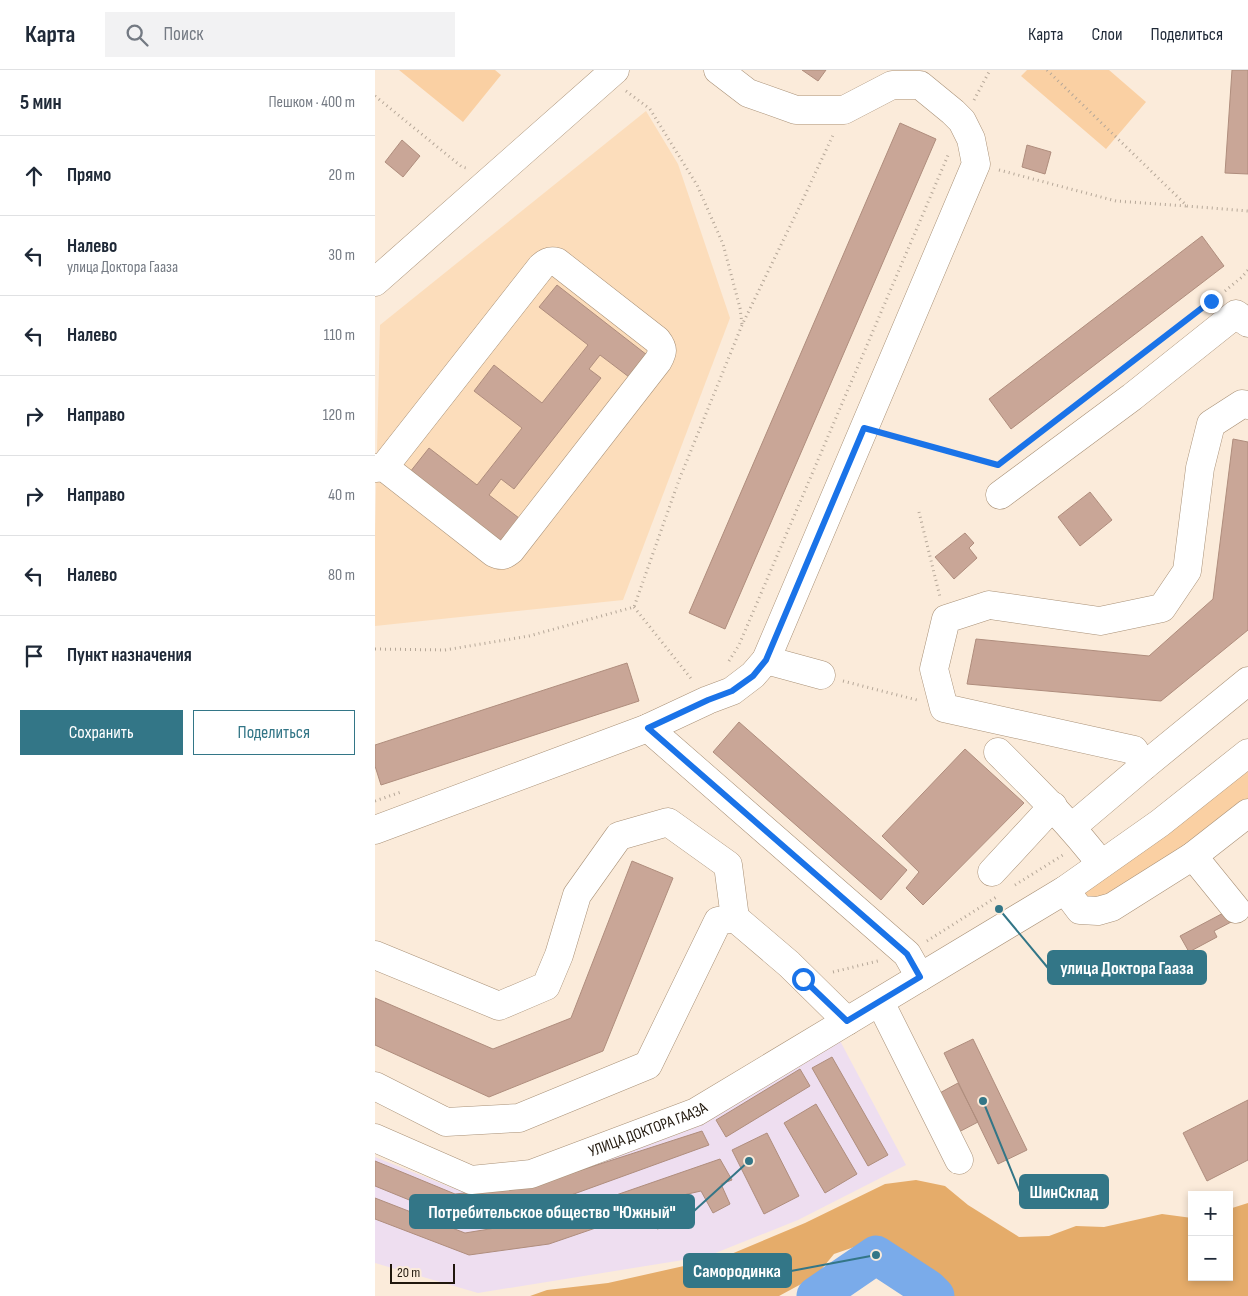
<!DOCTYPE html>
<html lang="ru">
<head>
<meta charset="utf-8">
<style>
	:root { --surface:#fff; --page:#f2f2f3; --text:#1f2937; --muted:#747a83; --line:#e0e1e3; --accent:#337687 }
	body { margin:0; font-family:"Sofia Sans Condensed",sans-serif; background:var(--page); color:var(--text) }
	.controls { position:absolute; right:15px; bottom:15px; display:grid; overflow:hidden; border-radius:0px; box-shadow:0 2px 8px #0003 }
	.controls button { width:45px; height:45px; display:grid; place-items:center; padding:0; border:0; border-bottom:1px solid var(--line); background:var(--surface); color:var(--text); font:25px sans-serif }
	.scale { position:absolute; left:15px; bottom:12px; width:65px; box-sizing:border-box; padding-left:5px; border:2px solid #20170c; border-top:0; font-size:14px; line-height:18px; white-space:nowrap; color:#20170c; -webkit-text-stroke:4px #fbebda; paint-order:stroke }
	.stop { position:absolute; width:15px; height:15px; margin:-11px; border:4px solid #1a73e8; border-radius:50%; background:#fff }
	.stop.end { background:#1a73e8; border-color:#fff; box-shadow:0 1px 5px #0008 }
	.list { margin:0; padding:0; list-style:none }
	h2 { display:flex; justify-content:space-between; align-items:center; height:65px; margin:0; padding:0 20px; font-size:21px }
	h2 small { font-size:16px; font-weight:400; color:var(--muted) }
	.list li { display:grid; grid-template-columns:32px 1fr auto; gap:15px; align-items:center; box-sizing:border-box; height:80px; padding:0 20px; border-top:1px solid var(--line) }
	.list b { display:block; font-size:19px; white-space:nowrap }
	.list p { margin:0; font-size:16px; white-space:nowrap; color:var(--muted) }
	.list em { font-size:16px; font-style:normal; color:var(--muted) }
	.actions { display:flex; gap:10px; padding:15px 20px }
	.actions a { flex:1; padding:11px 0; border:1px solid var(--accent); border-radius:0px; text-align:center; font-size:18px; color:var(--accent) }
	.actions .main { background:var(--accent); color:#fff }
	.icon { flex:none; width:28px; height:28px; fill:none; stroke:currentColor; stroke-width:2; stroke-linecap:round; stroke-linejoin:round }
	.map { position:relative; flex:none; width:873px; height:1226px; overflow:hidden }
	header { display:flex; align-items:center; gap:30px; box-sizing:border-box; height:70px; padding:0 25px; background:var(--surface); border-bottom:1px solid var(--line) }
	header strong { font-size:24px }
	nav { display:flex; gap:28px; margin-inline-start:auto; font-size:18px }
	.search { width:350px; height:45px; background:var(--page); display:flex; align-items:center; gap:12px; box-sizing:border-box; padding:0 18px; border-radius:0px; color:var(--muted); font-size:19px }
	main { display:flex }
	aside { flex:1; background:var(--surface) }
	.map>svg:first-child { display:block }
</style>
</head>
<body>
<header>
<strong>Карта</strong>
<div class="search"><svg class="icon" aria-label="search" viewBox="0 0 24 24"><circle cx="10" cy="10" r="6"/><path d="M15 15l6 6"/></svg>Поиск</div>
<nav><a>Карта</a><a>Слои</a><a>Поделиться</a></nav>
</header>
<main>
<aside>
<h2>5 мин<small>Пешком · 400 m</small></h2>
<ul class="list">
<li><svg class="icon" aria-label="ahead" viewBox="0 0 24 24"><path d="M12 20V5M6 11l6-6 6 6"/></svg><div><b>Прямо</b></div><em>20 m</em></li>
<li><svg class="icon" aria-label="left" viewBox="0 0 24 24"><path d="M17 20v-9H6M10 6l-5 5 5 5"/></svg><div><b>Налево</b><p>улица Доктора Гааза</p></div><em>30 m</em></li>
<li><svg class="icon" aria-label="left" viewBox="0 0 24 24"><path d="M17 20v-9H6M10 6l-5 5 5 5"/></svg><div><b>Налево</b></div><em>110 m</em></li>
<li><svg class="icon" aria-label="right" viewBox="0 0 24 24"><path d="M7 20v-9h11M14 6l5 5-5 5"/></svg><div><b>Направо</b></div><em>120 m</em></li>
<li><svg class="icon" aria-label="right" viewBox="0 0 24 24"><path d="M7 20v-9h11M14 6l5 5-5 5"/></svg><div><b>Направо</b></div><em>40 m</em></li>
<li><svg class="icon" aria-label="left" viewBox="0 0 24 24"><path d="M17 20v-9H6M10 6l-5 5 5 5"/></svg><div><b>Налево</b></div><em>80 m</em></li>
<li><svg class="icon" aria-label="arrive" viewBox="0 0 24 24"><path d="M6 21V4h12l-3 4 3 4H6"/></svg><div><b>Пункт назначения</b></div></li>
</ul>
<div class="actions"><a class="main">Сохранить</a><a>Поделиться</a></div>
</aside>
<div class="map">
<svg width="873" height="1226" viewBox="0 0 873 1226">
	<rect width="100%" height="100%" fill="#fbebda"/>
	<path fill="#fcddbb" d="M271 41 303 94 355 248 248 530 0 556V464L5 255Z"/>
	<path fill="#eedef0" d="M463 967 531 1095 423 1150 333 1186 103 1223 0 1193V1087L80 1119 156 1112 304 1064Z"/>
	<path fill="#fad0a3" d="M24 0H120L126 5 88 52Z
		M652 0H734L771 32 731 79 646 6Z
		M873 701V729L734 831 714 833 704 825Z"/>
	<path fill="#e5ac6a" d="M541 1110 570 1116 593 1135 644 1167 674 1166 701 1156 729 1157 787 1144 817 1148V1207H854V1139L873 1133V1226H562L565 1205 539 1194 485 1175 459 1184 441 1206 404 1226H155L172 1220 233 1213 349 1187 430 1153 510 1114Z"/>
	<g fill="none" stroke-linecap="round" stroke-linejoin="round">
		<path stroke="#7aabea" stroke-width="39" d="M441 1226 501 1185 553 1219 560 1226"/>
	</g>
	<path fill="#c9a697" stroke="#af8d7d" d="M427 0H451L443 11Z
		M857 0H873V104L850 103Z
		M525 53 561 69 350 559 314 543Z
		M27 70 45 86 28 107 10 92Z
		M652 75 676 82 670 104 647 97Z
		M827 166 849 196 636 359 614 329Z
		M182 215 272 285 254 307 225 285 214 299 226 308 139 419 126 409 114 425 144 448 125 472 35 402 54 378 102 415 147 358 99 321 119 295 167 333 213 275 164 237Z
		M858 369 873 372V560L786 631 592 614 601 569 774 586 838 529Z
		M715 422 737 450 705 476 683 447Z
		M590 463 599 473 594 478 602 488 579 509 560 487Z
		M252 593 264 631 6 715 0 696V675Z
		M364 652 532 800 506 830 338 682Z
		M590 679 649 733 548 835 531 818 544 802 507 766Z
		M257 791 298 808 228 981 114 1027 0 975V928L118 979 196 948Z
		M852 841 858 851 839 861 842 867 814 882 805 866Z
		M598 969 652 1080 623 1094 569 983Z
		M457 987 513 1085 493 1096 437 998Z
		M425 999 435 1016 351 1067 341 1050Z
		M583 1013 603 1052 580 1064 561 1025Z
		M873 1030V1090L832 1111 808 1063Z
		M441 1034 482 1104 450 1123 409 1053Z
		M327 1061 334 1075 163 1137 71 1145 0 1116V1091L80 1124 157 1116Z
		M392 1063 424 1126 389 1144 357 1080Z
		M345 1089 357 1110 346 1114 355 1134 338 1143 326 1121 304 1126 310 1152 282 1159 276 1139 174 1174 94 1185 0 1149V1128L90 1163 169 1150Z"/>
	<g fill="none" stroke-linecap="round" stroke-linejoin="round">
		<g stroke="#a99177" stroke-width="29">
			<g id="minor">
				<path d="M0 212 240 0"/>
				<path d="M0 398 9 397 119 483C127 487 130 485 136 480L283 291C288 282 289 279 282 270L182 192C175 190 171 192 166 197L9 397"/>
				<path d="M625 425 757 327 861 244 873 253"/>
				<path d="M391 590 446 605"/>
				<path d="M273 658 532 884 545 907"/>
				<path d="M623 682C659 718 695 753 726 794"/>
				<path d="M769 696 759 680 569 638 559 599 571 549 614 535 725 551 787 538 812 501 825 398 836 354 867 334 873 335"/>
				<path d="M697 757 769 696 873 611"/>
				<path d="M0 760 273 658 333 630 357 621 378 605 391 590 601 94 596 69 587 51 578 42 545 15H517L469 40H421L373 23 343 0"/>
				<path d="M818 786 861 839"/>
				<path d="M617 802 678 736"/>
				<path d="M690 820 705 840 723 841 737 837 818 786 873 743"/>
				<path d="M0 885 124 936 171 916 184 885 202 825 244 766 293 752 353 795 360 848 414 894 472 951"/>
				<path d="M505 932 584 1090"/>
				<path d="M0 1016 71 1052 144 1048 273 995 343 851 360 848"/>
				<path id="s1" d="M0 1068 96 1110 156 1104 321 1042 690 820 785 753 873 683"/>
			</g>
		</g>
		<path stroke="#b5a798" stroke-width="3" stroke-dasharray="1 4" stroke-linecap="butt" d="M672 0 812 136 873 141
			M251 21 275 39 322 115 348 174 365 238 367 254
			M0 26 87 97 91 98
			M599 30 615 0
			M624 100 741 131 811 136
			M850 221 867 207 873 200
			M709 329 771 281
			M513 365 623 395
			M544 442 565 527
			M259 537 318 611
			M0 579 70 580 154 566 259 537 304 410 367 255 423 140 459 63
			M354 591 364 575 574 83
			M468 611 542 630
			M0 731 26 722
			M640 815 688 785
			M552 871 623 826
			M458 902 503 891"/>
		<use href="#minor" stroke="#fff" stroke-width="28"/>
	</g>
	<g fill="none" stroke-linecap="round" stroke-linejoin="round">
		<path stroke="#1a73e8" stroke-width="6" d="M428 909 472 951 545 907 532 884 273 658 333 630 357 621 378 606 391 590 489 358 623 395 836 231"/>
	</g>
	<g text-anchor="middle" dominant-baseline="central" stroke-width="4.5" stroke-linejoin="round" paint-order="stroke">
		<g font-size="16" fill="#20170c" stroke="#fbebda">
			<text stroke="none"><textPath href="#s1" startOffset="290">УЛИЦА ДОКТОРА ГААЗА</textPath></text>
		</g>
	</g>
	<path fill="none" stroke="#337687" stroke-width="2" d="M624 839L673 898M608 1031L645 1122M374 1091L319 1141M501 1185L416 1201"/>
	<g fill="#337687" stroke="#fbebda" stroke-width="2">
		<circle cx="624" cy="839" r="5"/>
		<circle cx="608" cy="1031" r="5"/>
		<circle cx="374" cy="1091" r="5"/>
		<circle cx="501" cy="1185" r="5"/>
	</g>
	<g fill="#337687" stroke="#337687" stroke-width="2">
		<rect x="673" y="881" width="158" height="33" rx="5"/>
		<rect x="645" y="1105" width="88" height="33" rx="5"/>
		<rect x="35" y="1125" width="284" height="33" rx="5"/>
		<rect x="309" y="1184" width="107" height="33" rx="5"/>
	</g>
	<g font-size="18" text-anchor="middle" font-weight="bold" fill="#fff">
		<text x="752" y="904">улица Доктора Гааза</text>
		<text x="689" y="1128">ШинСклад</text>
		<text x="177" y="1148">Потребительское общество "Южный"</text>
		<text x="362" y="1207">Самородинка</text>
	</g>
</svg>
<div class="controls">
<button>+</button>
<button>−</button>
</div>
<div class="scale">20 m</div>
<div class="stop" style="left:428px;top:909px"></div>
<div class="stop end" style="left:836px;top:231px"></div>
</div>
</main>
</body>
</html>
